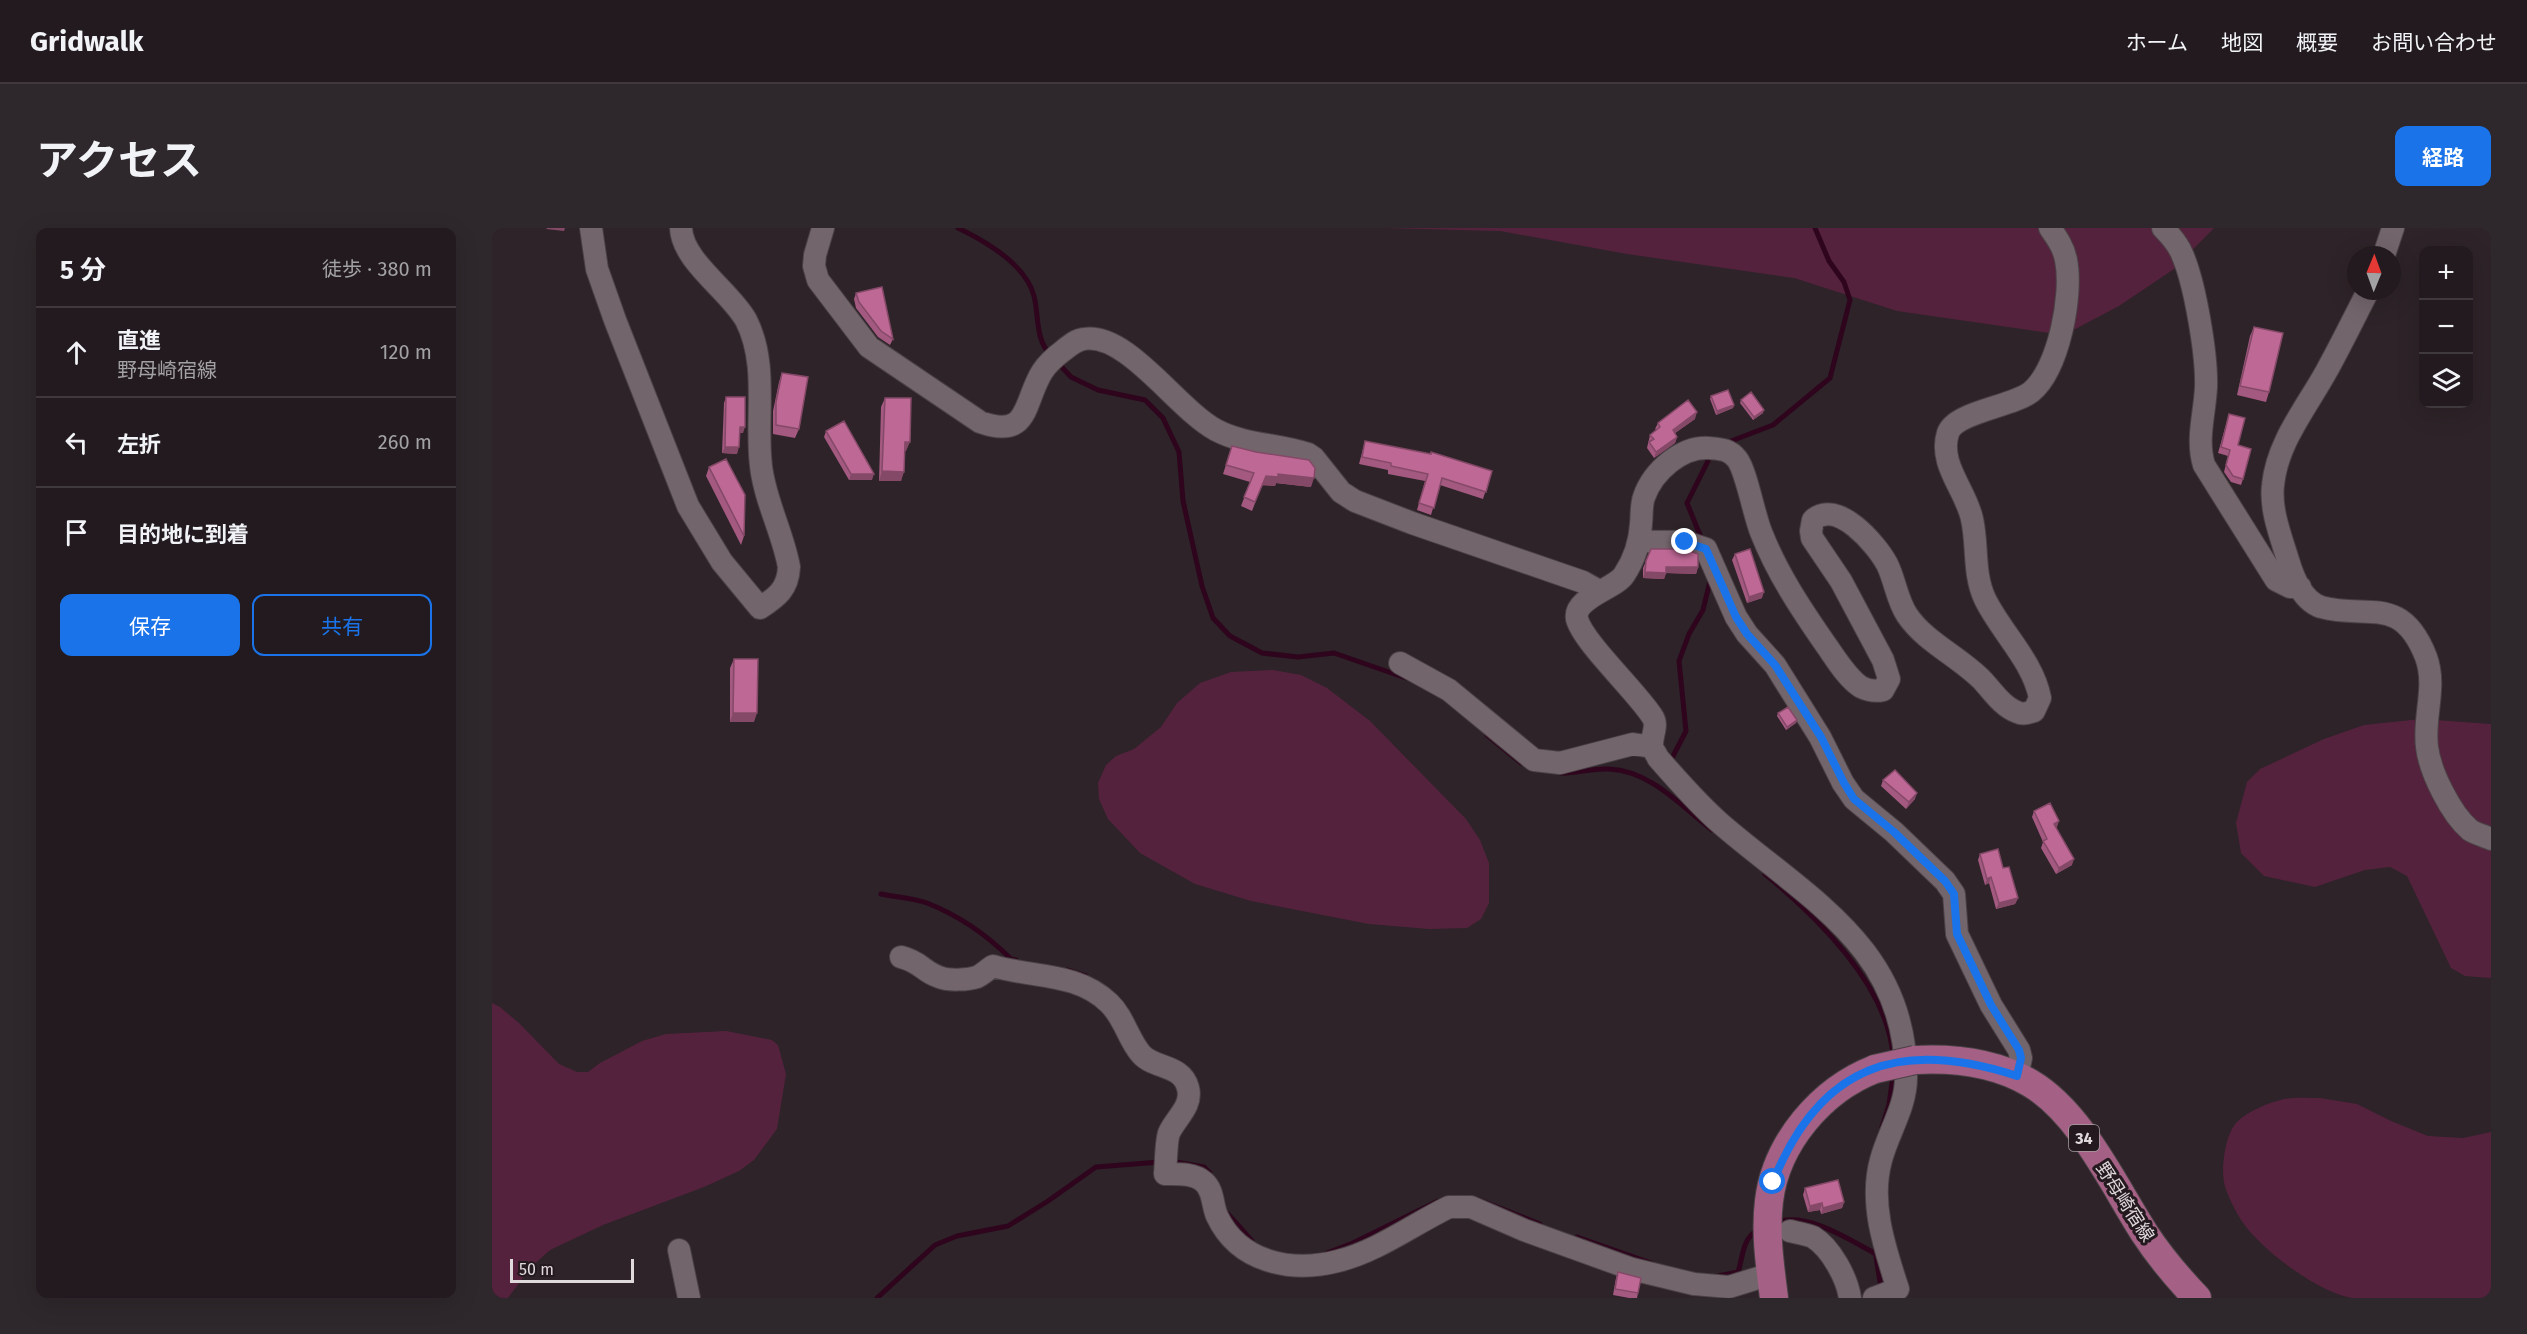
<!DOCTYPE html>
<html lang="ja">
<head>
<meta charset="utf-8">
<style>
	:root { --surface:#221a1e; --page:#2e272b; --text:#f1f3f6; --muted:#a2a1a4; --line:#3f383c; --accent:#1a73e8 }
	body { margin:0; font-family:"Fira Sans","Noto Sans JP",sans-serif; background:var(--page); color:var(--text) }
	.controls { position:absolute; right:18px; top:18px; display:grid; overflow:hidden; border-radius:12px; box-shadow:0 6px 24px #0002 }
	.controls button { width:54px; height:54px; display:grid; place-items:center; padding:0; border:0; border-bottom:2px solid var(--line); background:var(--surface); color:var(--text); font:30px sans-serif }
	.compass { position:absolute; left:1855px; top:18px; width:54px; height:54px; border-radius:50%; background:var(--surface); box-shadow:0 6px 24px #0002; rotate:1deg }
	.scale { position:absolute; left:18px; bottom:15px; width:124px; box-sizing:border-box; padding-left:6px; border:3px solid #e0d9dc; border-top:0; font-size:16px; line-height:21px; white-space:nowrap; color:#e0d9dc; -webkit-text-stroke:4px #23191e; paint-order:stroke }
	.stop { position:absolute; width:18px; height:18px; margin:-14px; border:4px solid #1a73e8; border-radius:50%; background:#fff }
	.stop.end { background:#1a73e8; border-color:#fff; box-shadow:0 2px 6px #0008 }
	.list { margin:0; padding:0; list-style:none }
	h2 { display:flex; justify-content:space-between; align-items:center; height:78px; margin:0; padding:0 24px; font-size:26px }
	h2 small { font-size:20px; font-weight:400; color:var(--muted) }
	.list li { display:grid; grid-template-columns:39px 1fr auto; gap:18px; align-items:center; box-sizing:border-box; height:90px; padding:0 24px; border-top:2px solid var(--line) }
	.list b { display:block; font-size:22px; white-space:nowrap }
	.list p { margin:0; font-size:20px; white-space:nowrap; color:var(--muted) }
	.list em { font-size:20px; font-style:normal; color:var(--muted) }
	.actions { display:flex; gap:12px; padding:18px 24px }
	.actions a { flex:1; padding:14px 0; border:2px solid var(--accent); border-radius:12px; text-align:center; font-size:21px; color:var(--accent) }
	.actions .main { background:var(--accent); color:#fff }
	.icon { flex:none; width:33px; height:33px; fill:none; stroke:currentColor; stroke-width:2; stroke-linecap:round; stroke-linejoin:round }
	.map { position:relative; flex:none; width:1999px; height:1070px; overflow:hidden; border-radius:12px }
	header { display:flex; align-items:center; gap:36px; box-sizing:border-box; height:84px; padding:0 30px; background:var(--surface); border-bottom:2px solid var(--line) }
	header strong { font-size:28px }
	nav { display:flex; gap:33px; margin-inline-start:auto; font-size:21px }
	.intro { display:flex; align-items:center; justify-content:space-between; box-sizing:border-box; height:144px; padding:0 36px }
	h1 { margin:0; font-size:42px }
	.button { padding:15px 27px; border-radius:12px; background:var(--accent); color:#fff; font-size:21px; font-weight:700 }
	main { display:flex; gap:36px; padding:0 36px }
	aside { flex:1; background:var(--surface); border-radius:12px; box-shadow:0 6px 24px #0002 }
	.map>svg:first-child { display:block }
</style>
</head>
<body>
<header>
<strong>Gridwalk</strong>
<nav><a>ホーム</a><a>地図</a><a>概要</a><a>お問い合わせ</a></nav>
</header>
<div class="intro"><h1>アクセス</h1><a class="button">経路</a></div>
<main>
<aside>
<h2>5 分<small>徒歩 · 380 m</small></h2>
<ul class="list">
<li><svg class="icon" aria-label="ahead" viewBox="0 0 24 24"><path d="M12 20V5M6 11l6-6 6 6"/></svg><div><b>直進</b><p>野母崎宿線</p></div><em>120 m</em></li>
<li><svg class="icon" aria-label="left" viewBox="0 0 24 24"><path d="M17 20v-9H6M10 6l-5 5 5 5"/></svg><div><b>左折</b></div><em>260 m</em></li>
<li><svg class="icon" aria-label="arrive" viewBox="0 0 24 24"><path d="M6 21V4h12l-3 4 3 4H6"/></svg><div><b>目的地に到着</b></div></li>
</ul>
<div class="actions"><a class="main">保存</a><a>共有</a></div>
</aside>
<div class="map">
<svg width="1999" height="1070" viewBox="0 0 1999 1070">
	<rect width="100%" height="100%" fill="#2d2328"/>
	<path fill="#55223e" d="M890 0H1722L1682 41 1627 78 1572 107 1405 83 1302 50 1135 26 1008 3Z
		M781 442 809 447 835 460 878 493 974 591 988 612 997 635V675L989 691 975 700 937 701 877 696 759 673 703 656 648 625 616 591 607 571 606 555 614 537 624 528 642 521 669 499 685 475 708 455 739 444Z
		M1929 491 1999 496V750L1973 748 1959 740 1915 648 1898 639 1873 642 1823 659 1772 648 1749 625 1744 595 1755 554 1768 541 1832 511 1872 497Z
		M0 775 8 779 27 795 67 836 85 844H96L108 835 150 813 174 806 234 803 280 812 286 817 294 846 285 901 262 932 247 943 212 959 111 997 58 1022 38 1040 16 1070H0Z
		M1828 870 1865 876 1899 893 1936 908 1971 910 1999 904V1070H1860C1825 1064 1768 1021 1749 992 1743 982 1734 965 1732 954 1729 938 1734 903 1746 893 1758 882 1776 875 1792 871 1803 869 1817 870 1828 870Z"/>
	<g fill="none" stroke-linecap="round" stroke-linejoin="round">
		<path stroke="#2e051d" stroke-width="5" d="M466 0C493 13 534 37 542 68 547 87 543 111 558 126
			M566 135 579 149 606 162 653 172 671 190 687 224 691 273 710 358 721 390 738 408 770 425 806 429 842 425 914 450
			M1234 215 1281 197 1338 150 1358 72 1352 54 1337 33 1323 0
			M1210 312 1195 275 1220 225
			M995 507 1029 535
			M1178 534 1194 503 1187 433 1197 406 1211 382 1218 353
			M1069 545C1085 545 1101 540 1117 541 1159 543 1188 577 1220 602
			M1273 646C1325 689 1396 758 1401 828
			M389 666C403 669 421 670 435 675 468 688 494 706 519 731L524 732
			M575 742 594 748
			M1390 899 1397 877 1401 847
			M683 929 684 934 712 939 718 945
			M985 971 1048 996
			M736 986 760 1013
			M1283 995C1313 982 1358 1012 1384 1026
			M1085 1009 1159 1035
			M1383 1022 1389 1060
			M835 1025 861 1015 946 973
			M1226 1048 1246 1044C1251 1030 1250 1010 1266 1002
			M385 1070 443 1017 465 1008 516 998 556 973 604 939 668 934"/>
		<g stroke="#4a4145" stroke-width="24">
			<path id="minor" d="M99 0 105 41 123 92 196 278 230 334 268 380C285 369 296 361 297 339 291 305 273 273 269 238 263 190 277 137 254 92 238 63 190 33 189 0
				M331 0 323 27 322 38 326 52 377 119 488 194C538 212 531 175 550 144 555 136 564 128 572 122 578 117 584 112 592 111 635 104 685 181 724 202 752 217 786 216 816 226L822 230 849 264 863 273 920 295 1091 354 1107 363
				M1671 0C1678 7 1686 16 1690 26 1703 55 1715 127 1714 159 1713 185 1704 211 1712 237L1784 352 1798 359H1808
				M1892 27 1901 0
				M1876 63C1862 90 1849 117 1834 144 1814 180 1785 215 1781 257 1778 282 1789 309 1796 332 1801 349 1811 373 1829 379 1875 392 1909 365 1934 429 1945 459 1931 488 1935 519 1938 544 1959 586 1978 602 1984 606 1993 608 1999 611
				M1147 313 1193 314 1214 321 1244 389 1255 406 1283 437 1328 509 1351 555 1362 571 1402 604 1453 653 1462 666 1465 706 1499 777 1527 822 1529 830 1525 848
				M908 435 957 462 1042 532 1068 535 1141 516 1160 519
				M409 729C429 734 430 743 447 749 456 753 476 752 485 749 490 747 496 741 501 738 541 750 585 744 617 775 632 789 636 811 649 826 662 841 690 836 696 860 701 878 683 891 677 905 674 913 674 936 673 946 686 946 702 945 712 954 722 963 720 977 725 988 747 1035 800 1045 846 1033 886 1023 920 997 957 979H979L1032 1002 1140 1041 1202 1056 1237 1059 1279 1046
				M1298 1003C1306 1005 1314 1006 1321 1009 1339 1020 1355 1050 1358 1070
				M187 1022 197 1070
				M1382 1070 1406 1061C1393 1021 1377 975 1389 932 1396 905 1414 879 1414 850 1415 720 1316 671 1229 596 1207 577 1186 553 1166 530 1165 527 1161 522 1160 519 1159 507 1167 498 1160 488 1144 463 1091 414 1085 391 1081 370 1123 361 1132 347 1142 332 1148 313 1149 296 1150 287 1149 277 1152 269 1161 243 1190 218 1217 220 1229 221 1237 221 1245 231 1254 242 1262 287 1269 304 1285 345 1309 381 1334 417 1344 431 1355 450 1369 459 1377 463 1383 464 1391 462L1397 451 1391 432 1349 353 1320 310 1319 303 1321 292C1345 270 1384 316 1395 336 1403 352 1405 372 1415 387 1434 415 1468 429 1491 453 1501 464 1511 479 1525 484 1531 487 1536 485 1542 483L1548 470C1541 433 1509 404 1493 371 1481 346 1486 317 1480 291 1474 262 1446 236 1456 205 1463 184 1519 179 1539 164 1567 141 1581 66 1574 32 1572 20 1565 10 1558 0"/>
		</g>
		<g stroke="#4a4145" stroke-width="30">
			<path id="major" d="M1423 832C1461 830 1504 835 1538 855 1589 885 1622 958 1653 1006 1668 1029 1686 1050 1705 1070
				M1282 1070C1278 1038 1273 1005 1277 973 1284 915 1329 862 1383 841"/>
		</g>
		<use href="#minor" stroke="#72656b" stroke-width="22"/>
		<use href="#major" stroke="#a46185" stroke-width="28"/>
		<g stroke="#4a4145" stroke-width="30" stroke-linecap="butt">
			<path id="major-bridge" d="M1383 841 1423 832"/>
		</g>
		<use href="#major-bridge" stroke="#a46185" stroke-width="28"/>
	</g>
	<path fill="#a35980" d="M364 65 401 111 398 117 386 109 364 80 362 71Z
		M1762 99 1777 164 1774 174 1745 167 1758 108Z
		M290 145 307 201 303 210 281 206V183L287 154Z
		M1219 168 1242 177 1241 180 1224 187 1218 171Z
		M234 169 251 205H247L245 226 230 225 232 175Z
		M393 170 414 223H413L409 253H387L389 179Z
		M1249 172 1271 185 1261 192 1248 175Z
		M1737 186 1746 217 1751 251 1749 257 1739 254 1732 244 1736 228 1726 225Z
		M1203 191 1183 205 1185 209 1183 215 1162 230 1155 220 1158 207 1164 202 1163 201 1166 195Z
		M334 203 380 252H357L332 209Z
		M873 213 1000 243 991 271 948 257 939 287 925 282 933 253 896 246V242L867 236Z
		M740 218 819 259 784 255 783 258 770 257 760 283 749 278 758 254 731 246Z
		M217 239 252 308 249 317 214 248Z
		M1159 321 1206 339 1204 346 1174 345 1172 351 1151 350V340Z
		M1243 326 1270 370 1255 375 1240 332Z
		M242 431 262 494H238V440Z
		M1286 485 1305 492 1304 495 1294 502 1285 488Z
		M1391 552 1423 571 1414 581 1389 558Z
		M1542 583 1565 599 1564 600 1580 637 1564 646 1549 620 1551 614 1540 589Z
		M1488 626 1511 640 1526 670 1523 676 1504 681 1497 655 1493 657 1486 632Z
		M1313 960 1352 974 1350 980 1329 986 1328 982 1316 984 1311 967Z
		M1126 1044 1146 1065 1145 1070H1137L1121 1067 1124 1050Z"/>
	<path fill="#854968" d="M55 0H73L72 3 54 1Z
		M1242 177 1241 180 1224 187 1225 183Z
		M1272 182 1271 185 1261 192 1262 189Z
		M1205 184 1203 191 1179 208 1181 202Z
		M248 199H253L251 205H245Z
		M1185 209 1183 215 1162 230 1164 224Z
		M413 214H418L414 223H410Z
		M233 219H247L245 226 230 225Z
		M390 243 412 244 409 253H387Z
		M359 246H382L380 252H357Z
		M786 246 822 250 819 259 784 255 783 258 770 257 760 283 774 248Z
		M1174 339H1206L1204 346 1174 345 1172 351 1151 350 1153 344Z
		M1272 364 1270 370 1255 375 1257 369Z
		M241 485H265L262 494H238Z
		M1305 492 1304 495 1294 502 1295 499Z
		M1425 565 1423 571 1414 581 1417 574Z
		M1567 593 1565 599 1559 602 1562 596Z
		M1582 631 1580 637 1564 646 1567 640Z
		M1499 649 1497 655 1493 657 1495 651Z
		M1526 670 1523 676 1504 681 1507 675Z
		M1352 974 1350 980 1329 986 1331 980Z
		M1330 975 1328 982 1316 984 1318 978Z"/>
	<path fill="#be6895" stroke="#854968" stroke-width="1.5" d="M390 59 401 111 389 103 367 74 364 65Z
		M1762 99 1791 105 1777 164 1748 158Z
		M290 145 316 149 307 201 284 197V174Z
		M1236 162 1242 177 1225 183 1219 168Z
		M1259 164 1272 182 1262 189 1249 172Z
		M234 169H253V199H248L247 219H233Z
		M393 170H419L418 214H413L412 244 390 243Z
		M1196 172 1205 184 1181 202 1185 209 1164 224 1157 214 1162 211 1158 207 1168 199 1166 195Z
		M1737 186 1753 190 1746 217 1759 221 1751 251 1741 248 1734 237 1738 222 1729 219Z
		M352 193 382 246H359L334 203Z
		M873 213 939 226V224L1000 243 994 264 950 250 942 280 927 275 936 246 899 238V235L870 229Z
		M740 218 764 224 817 232 823 240 822 250 786 246V249L774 248 763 274 752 269 762 245 734 237Z
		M234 231 253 267 252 308 217 239Z
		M1159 321H1193L1206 326V339H1174V345L1153 344 1154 333Z
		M1258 321 1272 364 1257 369 1243 326Z
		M242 431H266L265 485H241Z
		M1296 479 1305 492 1295 499 1286 485Z
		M1403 542 1425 565 1417 574 1391 552Z
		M1558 575 1567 593 1562 596 1582 631 1567 640 1551 613 1555 611 1542 583Z
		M1506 621 1511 640 1517 639 1526 670 1507 675 1499 649 1495 651 1488 626Z
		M1346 952 1352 974 1331 980 1330 975 1318 978 1313 960Z
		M1126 1044 1149 1050 1146 1065 1123 1061Z"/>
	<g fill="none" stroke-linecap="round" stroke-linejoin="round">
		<path stroke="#1a73e8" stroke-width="8" d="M1193 314 1214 321 1244 389 1255 406 1283 437 1329 509 1352 555 1362 571 1402 604 1453 653 1462 666 1465 706 1499 777 1527 822 1529 830 1525 848C1408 810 1328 836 1281 954"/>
	</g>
	<g text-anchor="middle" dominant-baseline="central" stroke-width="6" stroke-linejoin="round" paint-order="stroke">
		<rect fill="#23191e" stroke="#a79fa3" stroke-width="1.5" x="1577" y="897" width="30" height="26" rx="4.5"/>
		<g font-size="16" font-weight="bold" fill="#e0d9dc">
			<text x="1592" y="910">34</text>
		</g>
		<g font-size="18" fill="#e0d9dc" stroke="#23191e">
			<text transform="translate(1633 974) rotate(57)">野母崎宿線</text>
		</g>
	</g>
</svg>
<div class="controls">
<button>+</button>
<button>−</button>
<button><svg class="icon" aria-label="layers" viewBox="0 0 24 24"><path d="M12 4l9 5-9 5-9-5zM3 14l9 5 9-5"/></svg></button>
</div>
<svg class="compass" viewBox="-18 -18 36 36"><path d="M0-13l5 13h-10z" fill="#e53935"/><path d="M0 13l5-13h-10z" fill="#a2a1a4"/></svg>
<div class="scale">50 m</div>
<div class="stop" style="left:1281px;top:954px"></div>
<div class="stop end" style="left:1193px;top:314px"></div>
</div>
</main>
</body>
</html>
